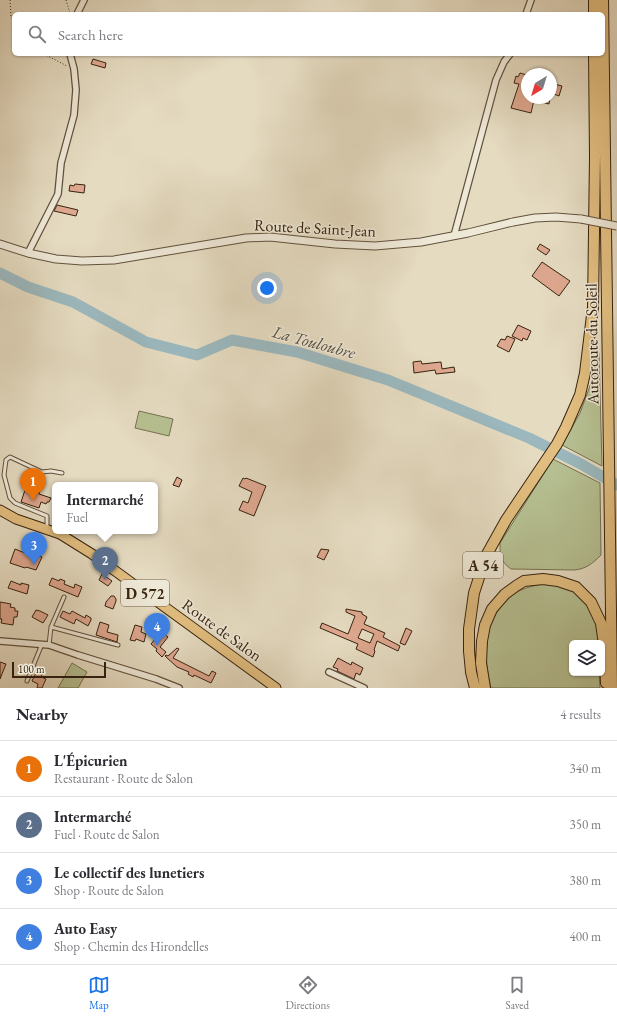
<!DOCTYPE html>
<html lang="en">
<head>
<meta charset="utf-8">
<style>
	:root { --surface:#fff; --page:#f2f2f3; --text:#2b2b33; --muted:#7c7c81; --line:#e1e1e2; --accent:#1a73e8 }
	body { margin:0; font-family:"EB Garamond",serif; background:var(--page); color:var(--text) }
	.controls { position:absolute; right:12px; bottom:12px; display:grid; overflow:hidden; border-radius:6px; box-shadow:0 1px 3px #0004 }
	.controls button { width:36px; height:36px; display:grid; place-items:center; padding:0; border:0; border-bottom:1px solid var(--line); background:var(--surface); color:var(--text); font:20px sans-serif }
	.compass { position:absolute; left:521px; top:68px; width:36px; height:36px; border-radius:50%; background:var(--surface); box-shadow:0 1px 3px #0004; rotate:218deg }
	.scale { position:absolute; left:12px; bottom:10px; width:94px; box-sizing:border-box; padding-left:4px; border:2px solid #37230f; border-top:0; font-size:11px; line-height:14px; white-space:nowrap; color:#37230f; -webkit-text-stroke:3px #eee8d7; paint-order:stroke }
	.you { position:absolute; left:267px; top:288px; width:14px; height:14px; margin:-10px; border:3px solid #fff; border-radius:50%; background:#1a73e8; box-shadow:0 0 0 6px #1a73e833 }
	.badge { display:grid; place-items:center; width:26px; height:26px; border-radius:50%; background:var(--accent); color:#fff; font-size:13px; font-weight:700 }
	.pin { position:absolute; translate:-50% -33px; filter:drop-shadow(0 1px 2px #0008) }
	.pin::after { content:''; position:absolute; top:21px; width:14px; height:12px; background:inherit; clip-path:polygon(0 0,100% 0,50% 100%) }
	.popup { position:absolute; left:52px; top:482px; width:106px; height:52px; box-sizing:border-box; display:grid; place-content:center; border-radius:6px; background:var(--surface); filter:drop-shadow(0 1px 3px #0005); font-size:13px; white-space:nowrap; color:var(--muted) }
	.popup b { font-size:15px; color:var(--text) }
	.popup::after { content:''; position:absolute; left:50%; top:100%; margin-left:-8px; border:8px solid transparent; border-top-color:var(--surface) }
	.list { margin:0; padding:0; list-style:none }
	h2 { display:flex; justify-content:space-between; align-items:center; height:52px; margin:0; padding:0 16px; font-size:17px }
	h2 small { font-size:13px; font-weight:400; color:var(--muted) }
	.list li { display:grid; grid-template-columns:26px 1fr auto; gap:12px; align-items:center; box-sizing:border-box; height:56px; padding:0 16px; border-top:1px solid var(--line) }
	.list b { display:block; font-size:15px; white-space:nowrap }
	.list p { margin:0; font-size:13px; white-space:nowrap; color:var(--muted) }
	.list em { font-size:13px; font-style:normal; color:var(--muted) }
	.icon { flex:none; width:22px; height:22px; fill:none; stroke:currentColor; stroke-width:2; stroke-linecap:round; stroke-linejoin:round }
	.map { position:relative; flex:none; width:617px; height:688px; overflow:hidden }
	.search { position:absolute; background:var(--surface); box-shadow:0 1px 3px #0004; left:12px; right:12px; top:12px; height:44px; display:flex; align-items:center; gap:10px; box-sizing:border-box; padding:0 14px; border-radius:6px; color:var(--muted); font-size:15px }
	.sheet { height:276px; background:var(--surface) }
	nav { display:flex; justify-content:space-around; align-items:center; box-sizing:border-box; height:56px; border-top:1px solid var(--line); background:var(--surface); font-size:11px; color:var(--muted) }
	nav a { display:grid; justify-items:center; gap:2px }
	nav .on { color:var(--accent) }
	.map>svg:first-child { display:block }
</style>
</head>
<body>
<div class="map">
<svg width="617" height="688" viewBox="0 0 617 688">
	<rect width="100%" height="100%" fill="#e5dbc1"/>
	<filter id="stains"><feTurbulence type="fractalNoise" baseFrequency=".005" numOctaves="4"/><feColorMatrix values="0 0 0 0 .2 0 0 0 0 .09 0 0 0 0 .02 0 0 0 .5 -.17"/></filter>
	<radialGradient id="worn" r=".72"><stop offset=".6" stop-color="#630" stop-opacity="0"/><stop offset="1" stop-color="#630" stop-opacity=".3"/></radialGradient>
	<path fill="#b6c092" stroke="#767250" d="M599 353 602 466 562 445 580 413 590 386Z
		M139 411 173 419 169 436 135 428Z
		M553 459 600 483 601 555C592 564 586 569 574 570L511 569C500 561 500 556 500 543Z
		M544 584C550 585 555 585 560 586 585 592 598 619 599 643H572V673H599L600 688H491C483 658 483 621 508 599 512 596 516 592 521 590 528 587 536 585 544 584Z
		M72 663 87 672 78 688H58Z"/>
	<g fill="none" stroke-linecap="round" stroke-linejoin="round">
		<path stroke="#9bb8be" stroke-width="11" d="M0 273 28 287 73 302 146 342 197 355 232 340 297 352 388 380 529 438 581 464 617 485"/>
	</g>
	<path fill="#dea78f" stroke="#37230f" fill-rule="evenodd" d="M93 59 106 63 105 68 91 64Z
		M520 73 527 75V98H550L549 104 534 100 531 113 511 108 519 84 514 83 516 76 518 77Z
		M554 84 562 86 559 96 551 93Z
		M75 184 85 185 84 193 69 191 70 185 74 186Z
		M57 205 78 210 76 216 54 211Z
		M540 244 550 250 546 255 537 249Z
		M542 262 570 281 559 296 532 276Z
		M518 325 531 331 527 340 523 338 522 341 512 336Z
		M507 336 515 339 509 352 497 346 501 339 505 340Z
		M421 361 422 364 441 362 442 369 454 367 455 372 436 374 435 370 414 373 413 362Z
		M177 477 182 480 179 487 173 485Z
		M243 478 245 479 246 478 266 486 254 516 239 510 243 501 248 503 252 492 239 486Z
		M37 482 42 483 39 494 51 498 49 502H47L46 504 41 502 39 508 21 502 25 490 33 492Z
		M15 549 30 555 31 553 42 557 36 570 26 567 25 568 10 563Z
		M321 549 329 550 324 560 317 557Z
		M102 574 112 581 108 586 99 580Z
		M52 578 59 581 60 579 65 581 64 584 74 588 75 584 82 587 78 597 49 585Z
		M11 581 21 585V583L29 585 27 594 8 588Z
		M111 596H114L116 599V601L113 609 105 606 106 602Z
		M0 602 11 604 10 607 15 608V611H18L17 617H14L13 625 1 623 2 619H0Z
		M346 609 362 612V614L367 617 364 624 385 633 383 637 400 646 398 651 377 641 374 650 375 651 373 657 356 649 358 644 320 628 322 623 348 634 355 616 346 612ZM362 629 374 634 370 643 358 638Z
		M36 610 40 611 48 615 43 623 32 617Z
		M63 611 70 614 72 611 85 618 86 615 91 618V620L88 626 76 619 74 624 60 617Z
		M100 622 109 625 107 632 118 635 117 642 96 635Z
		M135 625 142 627 141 632 146 634 144 642 136 639 135 641 130 640Z
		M406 628 412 631 405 645 400 643Z
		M161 632 168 637 160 647 166 652 162 657 156 651 157 649 151 644Z
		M177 648 179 649 173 658 209 676 212 671 216 673 211 683 194 675 193 677 188 674 189 672 177 667 165 656 166 655 168 656Z
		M338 658 351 665 352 662 363 668 360 675 356 673 354 679 337 671 338 669 333 667Z
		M0 662 6 664 0 679Z
		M39 667 44 670 41 677 46 679 42 688H37L38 684 32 681Z"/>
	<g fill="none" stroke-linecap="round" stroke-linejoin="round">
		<g stroke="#62513c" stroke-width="5">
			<path id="service" d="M47 528V516L15 503 10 498 4 475 6 460 10 457 42 472 51 471 62 473
				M51 627 118 645
				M49 645 51 627 64 597
				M27 681 42 644"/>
		</g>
		<g stroke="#62513c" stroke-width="8">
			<path id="minor" d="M77 14 84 0
				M526 14 531 0
				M454 236 496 80 504 62 510 54
				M28 253 58 194 61 163 74 115 76 90 74 69 70 54
				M0 641 49 645 78 655 156 679 179 688
				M329 672 364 688"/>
		</g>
		<g stroke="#62513c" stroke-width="9">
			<path id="tertiary" d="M0 244 28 253 56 259 82 261 114 260 246 238 270 237 335 244 375 246 421 242 468 233 513 222 535 218 556 217 581 219"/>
		</g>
		<g stroke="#37230f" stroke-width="11">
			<path id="primary" d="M0 510 16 519 60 534 92 554 276 688"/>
		</g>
		<g stroke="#37230f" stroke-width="12">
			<path id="motorway" d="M594 0V14
				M603 0C605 229 610 459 612 688
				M475 688 471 672 469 651V629L474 593 486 556 506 520 557 444 566 427 580 395 585 373 593 307 595 156 594 54
				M485 688 481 663 482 641 485 625 492 609 505 594 516 586 524 581 543 579 558 581 576 587 591 602 601 623 604 645 606 683"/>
		</g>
		<path stroke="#37230f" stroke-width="1" stroke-dasharray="1 2" stroke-linecap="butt" d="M10 0 11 17 14 21
			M66 0 70 13
			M44 54 67 66"/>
		<use href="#service" stroke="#eee8d7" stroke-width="3"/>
		<use href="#minor" stroke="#eee8d7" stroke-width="5.5"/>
		<use href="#tertiary" stroke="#eee8d7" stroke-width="7"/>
		<use href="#primary" stroke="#e2be80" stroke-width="9"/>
		<use href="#motorway" stroke="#e2be80" stroke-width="10"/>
		<g stroke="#62513c" stroke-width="9" stroke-linecap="butt">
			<path id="tertiary-bridge" d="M581 219 617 226"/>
		</g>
		<use href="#tertiary-bridge" stroke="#eee8d7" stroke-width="7"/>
	</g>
	<g text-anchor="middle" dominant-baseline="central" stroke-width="3" stroke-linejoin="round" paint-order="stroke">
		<g fill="#eee8d7" stroke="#6e5e4b" stroke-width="1">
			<rect x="463" y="552" width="40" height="26" rx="3"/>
			<rect x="121" y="580" width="48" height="26" rx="3"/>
		</g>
		<g font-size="15" font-weight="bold" fill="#37230f">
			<text x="483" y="565">A 54</text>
			<text x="145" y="593">D 572</text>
		</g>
		<g font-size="16" fill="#37230f" stroke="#eee8d7">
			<text transform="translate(315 228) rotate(3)">Route de Saint-Jean</text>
			<text transform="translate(592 344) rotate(-91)">Autoroute du Soleil</text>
			<text transform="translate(222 630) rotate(36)">Route de Salon</text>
		</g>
		<g font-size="17" font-style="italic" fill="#555044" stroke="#eee8d7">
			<text transform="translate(314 342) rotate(15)">La Touloubre</text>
		</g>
	</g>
	<rect width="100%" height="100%" filter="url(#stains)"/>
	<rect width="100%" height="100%" fill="url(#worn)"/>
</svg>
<div class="controls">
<button><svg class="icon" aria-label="layers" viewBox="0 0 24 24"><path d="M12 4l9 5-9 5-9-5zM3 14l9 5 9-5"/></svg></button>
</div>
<svg class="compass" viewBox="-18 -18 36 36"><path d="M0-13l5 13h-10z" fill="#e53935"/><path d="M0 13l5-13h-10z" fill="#7c7c81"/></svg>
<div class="scale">100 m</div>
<div class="you"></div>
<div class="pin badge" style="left:33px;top:501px;background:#e8710a">1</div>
<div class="pin badge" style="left:105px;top:580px;background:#5c6f8a">2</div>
<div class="popup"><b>Intermarché</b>Fuel</div>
<div class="pin badge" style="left:34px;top:565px;background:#3f7fe0">3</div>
<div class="pin badge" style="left:157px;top:646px;background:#3f7fe0">4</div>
<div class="search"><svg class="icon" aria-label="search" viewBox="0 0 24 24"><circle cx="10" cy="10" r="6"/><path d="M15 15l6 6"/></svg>Search here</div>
</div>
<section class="sheet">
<h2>Nearby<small>4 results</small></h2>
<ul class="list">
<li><span class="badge" style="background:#e8710a">1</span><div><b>L'Épicurien</b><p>Restaurant · Route de Salon</p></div><em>340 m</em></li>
<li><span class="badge" style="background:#5c6f8a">2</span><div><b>Intermarché</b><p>Fuel · Route de Salon</p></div><em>350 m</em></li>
<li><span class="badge" style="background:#3f7fe0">3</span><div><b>Le collectif des lunetiers</b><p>Shop · Route de Salon</p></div><em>380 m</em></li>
<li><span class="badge" style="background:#3f7fe0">4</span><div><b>Auto Easy</b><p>Shop · Chemin des Hirondelles</p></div><em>400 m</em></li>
</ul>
</section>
<nav>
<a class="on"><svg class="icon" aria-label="map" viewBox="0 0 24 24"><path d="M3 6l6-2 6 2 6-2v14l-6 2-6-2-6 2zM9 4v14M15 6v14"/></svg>Map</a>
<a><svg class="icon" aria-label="directions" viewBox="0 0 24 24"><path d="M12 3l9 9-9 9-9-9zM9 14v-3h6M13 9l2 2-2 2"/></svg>Directions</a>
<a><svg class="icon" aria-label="saved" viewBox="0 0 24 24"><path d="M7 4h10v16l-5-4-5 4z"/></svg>Saved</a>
</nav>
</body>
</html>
